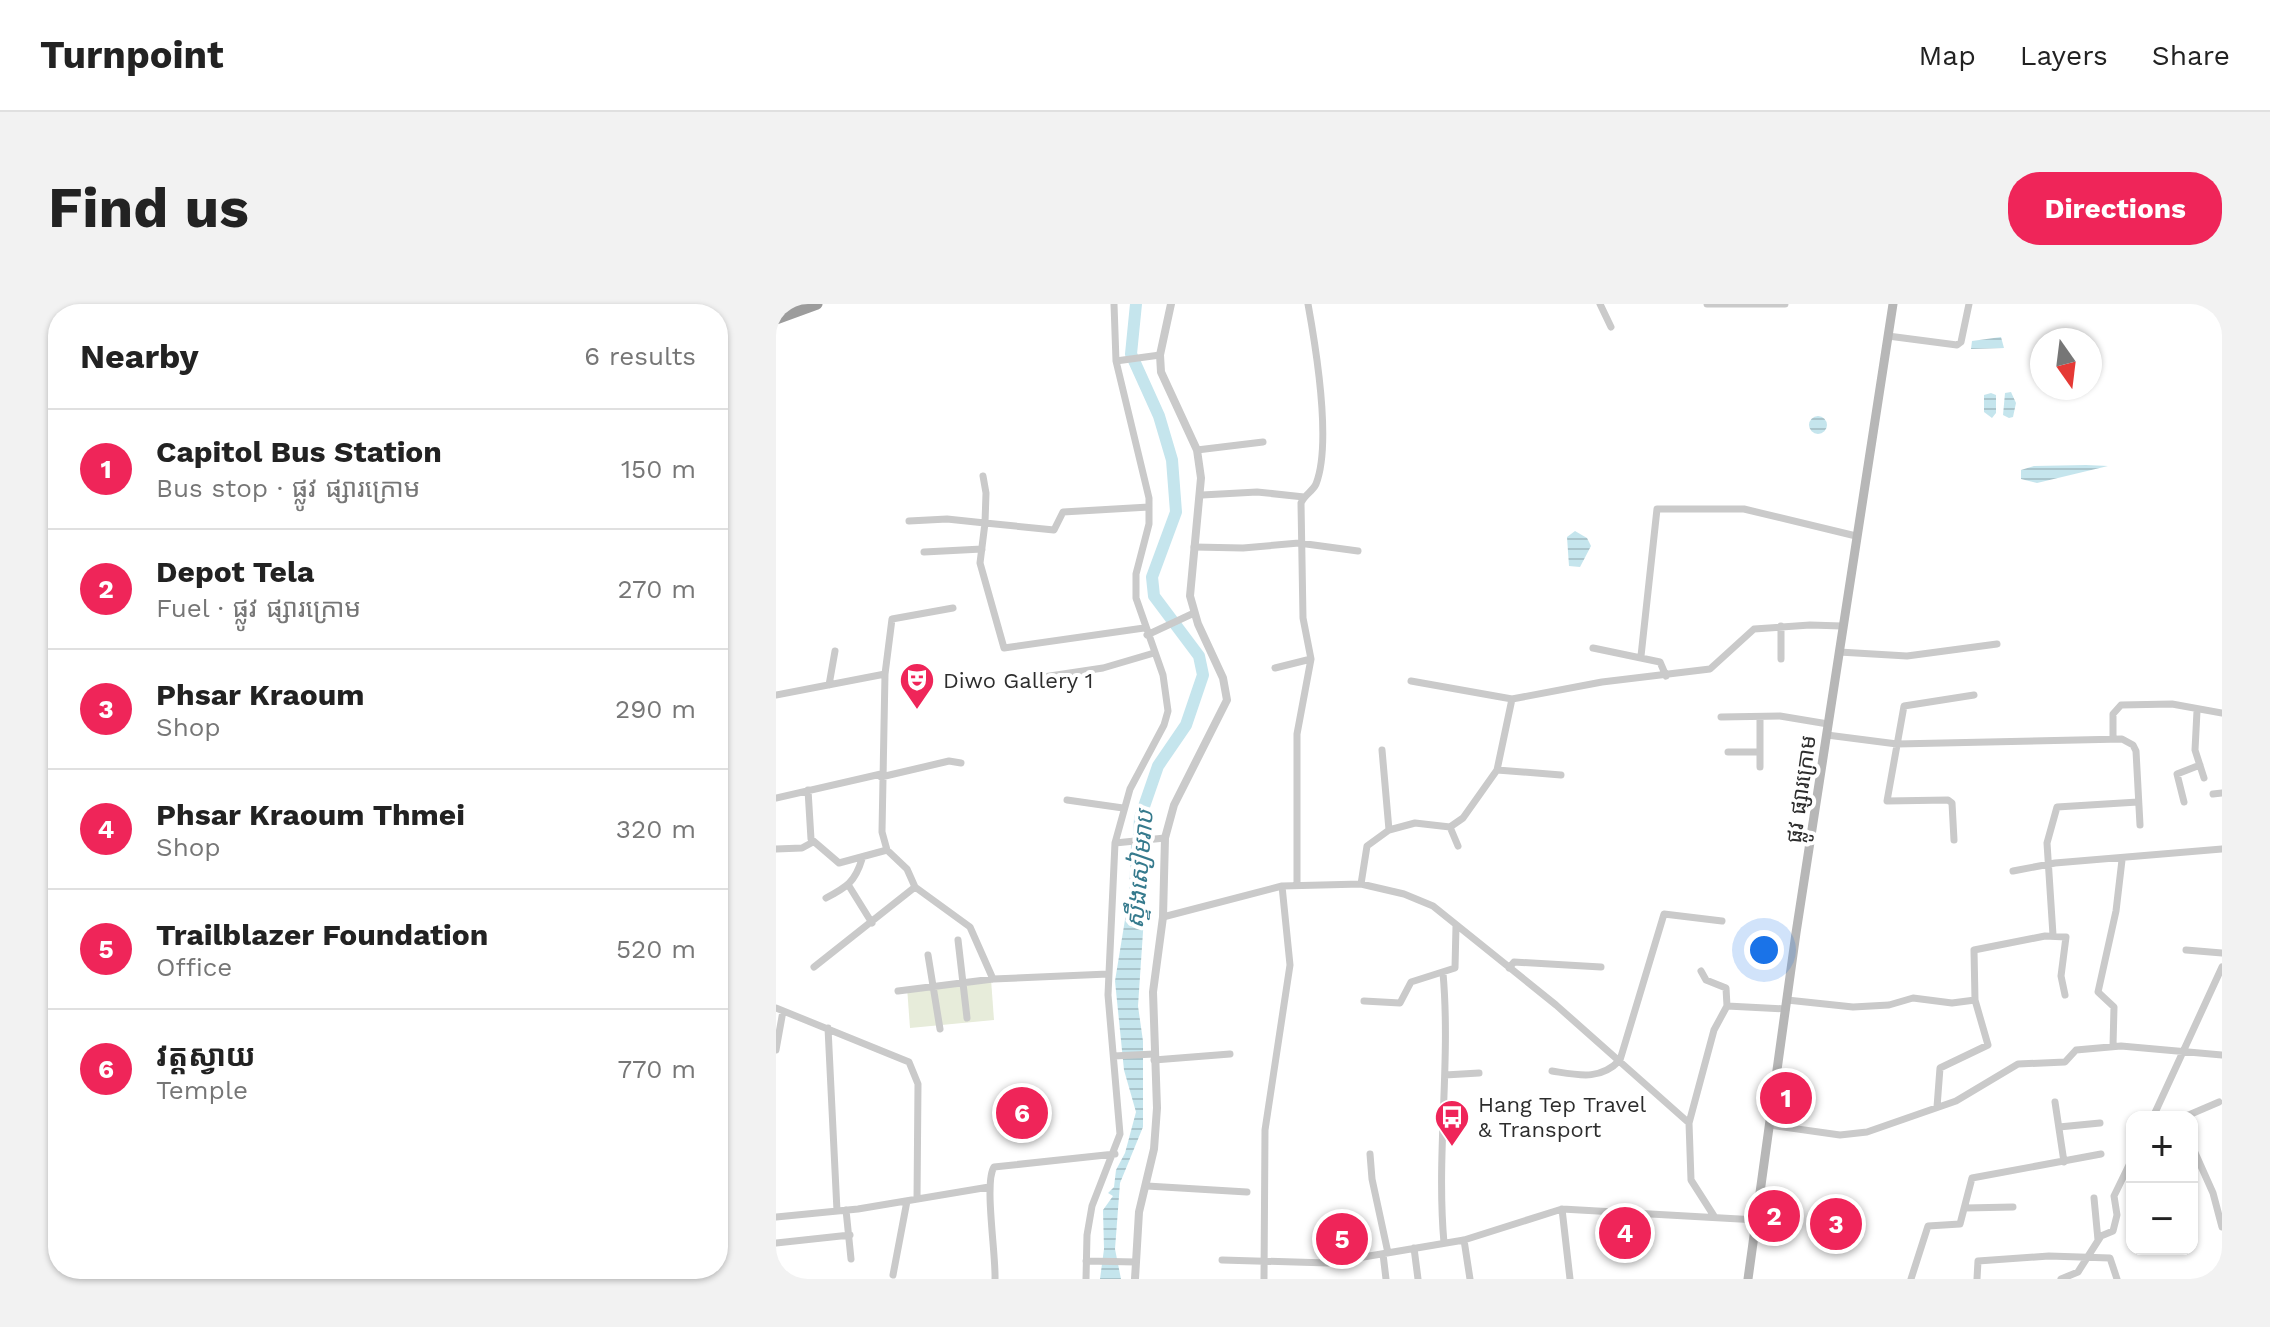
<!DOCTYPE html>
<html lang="en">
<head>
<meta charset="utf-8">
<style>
	:root { --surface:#fff; --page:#f2f2f2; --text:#222; --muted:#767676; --line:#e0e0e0; --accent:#ef2559 }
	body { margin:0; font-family:"Work Sans","Noto Sans Khmer",sans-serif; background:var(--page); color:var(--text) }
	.controls { position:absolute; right:24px; bottom:24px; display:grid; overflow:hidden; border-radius:16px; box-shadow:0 2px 6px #0004 }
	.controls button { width:72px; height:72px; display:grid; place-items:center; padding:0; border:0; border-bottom:2px solid var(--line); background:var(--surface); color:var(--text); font:40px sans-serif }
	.compass { position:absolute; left:1254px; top:24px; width:72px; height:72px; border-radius:50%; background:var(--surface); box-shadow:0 2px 6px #0004; rotate:166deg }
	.you { position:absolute; left:988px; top:646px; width:28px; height:28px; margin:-20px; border:6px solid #fff; border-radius:50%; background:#1a73e8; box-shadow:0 0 0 12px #1a73e833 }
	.badge { display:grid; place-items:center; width:52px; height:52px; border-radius:50%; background:var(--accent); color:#fff; font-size:26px; font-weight:700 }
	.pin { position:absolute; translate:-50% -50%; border:4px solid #fff; box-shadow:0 2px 8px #0006 }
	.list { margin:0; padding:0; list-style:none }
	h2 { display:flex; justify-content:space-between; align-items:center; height:104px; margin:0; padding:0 32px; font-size:34px }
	h2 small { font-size:26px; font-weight:400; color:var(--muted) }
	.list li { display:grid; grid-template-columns:52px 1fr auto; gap:24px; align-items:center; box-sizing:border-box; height:120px; padding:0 32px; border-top:2px solid var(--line) }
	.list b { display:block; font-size:30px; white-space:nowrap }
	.list p { margin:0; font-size:26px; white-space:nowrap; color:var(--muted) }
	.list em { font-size:26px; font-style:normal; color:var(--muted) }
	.map { position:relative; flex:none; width:1446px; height:975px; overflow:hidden; border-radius:32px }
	header { display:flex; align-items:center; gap:48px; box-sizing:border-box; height:112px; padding:0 40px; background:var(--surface); border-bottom:2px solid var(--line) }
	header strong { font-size:38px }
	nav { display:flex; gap:44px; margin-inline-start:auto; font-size:28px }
	.intro { display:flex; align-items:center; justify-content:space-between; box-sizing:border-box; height:192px; padding:0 48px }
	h1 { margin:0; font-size:56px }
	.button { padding:20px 36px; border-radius:32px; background:var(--accent); color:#fff; font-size:28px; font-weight:700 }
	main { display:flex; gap:48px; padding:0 48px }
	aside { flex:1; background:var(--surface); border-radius:32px; box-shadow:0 2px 6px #0004 }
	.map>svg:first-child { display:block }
</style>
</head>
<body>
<header>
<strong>Turnpoint</strong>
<nav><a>Map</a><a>Layers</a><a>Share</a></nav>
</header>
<div class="intro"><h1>Find us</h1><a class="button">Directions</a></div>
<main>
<aside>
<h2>Nearby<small>6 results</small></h2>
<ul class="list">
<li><span class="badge">1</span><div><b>Capitol Bus Station</b><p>Bus stop · ផ្លូវ ផ្សារក្រោម</p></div><em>150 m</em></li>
<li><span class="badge">2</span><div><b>Depot Tela</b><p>Fuel · ផ្លូវ ផ្សារក្រោម</p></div><em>270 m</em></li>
<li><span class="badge">3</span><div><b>Phsar Kraoum</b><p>Shop</p></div><em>290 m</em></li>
<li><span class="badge">4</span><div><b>Phsar Kraoum Thmei</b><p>Shop</p></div><em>320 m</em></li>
<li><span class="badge">5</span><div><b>Trailblazer Foundation</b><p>Office</p></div><em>520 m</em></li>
<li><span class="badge">6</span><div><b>វត្តស្វាយ</b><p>Temple</p></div><em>770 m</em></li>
</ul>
</aside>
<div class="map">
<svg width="1446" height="975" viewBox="0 0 1446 975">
	<defs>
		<pattern id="water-rules" width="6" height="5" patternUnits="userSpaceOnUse" patternTransform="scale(2)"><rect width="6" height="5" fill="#c5e5ed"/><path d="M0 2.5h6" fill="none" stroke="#aac5cc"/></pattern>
	</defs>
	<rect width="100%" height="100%" fill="#fff"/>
	<path fill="#e7ecda" d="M215 675 218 716 134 724 131 683Z"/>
	<path fill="url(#water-rules)" d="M1225 33 1228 44 1195 45 1196 37Z
		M1235 88 1240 99 1237 113 1233 114 1227 111 1229 89Z
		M1215 89 1220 91V109L1216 114 1208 108V91Z
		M1033 121a9 9 0 1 1 18 0a9 9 0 1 1-18 0Z
		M1310 161 1332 162 1261 179 1245 175V166L1258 162Z
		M799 227 811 234 815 242 804 263 793 262 791 233Z
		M373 539 362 702 367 737V823L344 879 339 945 345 975H324L328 945 327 906 337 892 332 889 338 883 340 866 349 849 360 808 348 766 339 677 353 591 355 541Z"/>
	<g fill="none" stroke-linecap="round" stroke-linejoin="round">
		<path stroke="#c5e5ed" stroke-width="12" d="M360 0 355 50 383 112 396 156 400 208 376 273 378 292 423 352 427 371 410 421 382 462 364 514 362 550"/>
		<path stroke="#cacaca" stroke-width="7" d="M824 0 835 23
			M931 0H1009
			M1112 32 1181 41 1185 38 1193 0
			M340 57 384 51
			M421 146 487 138
			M426 191 481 188 528 193
			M133 217 171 215 209 219 210 189 207 172
			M418 243 467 244 523 239 582 247
			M148 248 206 245
			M177 304 116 315 109 370 106 528 111 546 131 565 139 583 194 623 217 675
			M368 324 228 344 204 259 209 219 278 226 287 208 373 203
			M371 331 418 309
			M817 344 884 358 890 372
			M1063 348 1131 352 1221 340
			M865 352 881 205H968L1080 232
			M1005 355V322
			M499 364 535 355
			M240 377 327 364 378 349
			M635 377 736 395
			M53 381 59 347
			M0 391 109 370
			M1421 407 1419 446 1428 474
			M945 413 1004 412 1052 420
			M1051 431 1121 440 1346 435 1357 441 1360 447 1364 521
			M1337 433V410L1345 401 1396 400 1446 409
			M952 448H984
			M984 463V413
			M721 466 785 471
			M105 473 173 457 185 459
			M32 486 35 535 63 559 111 546
			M1437 490 1446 489
			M0 494 105 470
			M291 496 347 504
			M1408 498 1401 470 1424 461
			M674 523 687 514 721 466 736 395 826 378 934 365 978 325 1034 321 1066 322
			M613 526 639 519 674 523 682 542
			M1178 536 1176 499 1172 496 1111 497 1128 402 1198 391
			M339 539 389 534
			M0 545 26 544 37 538
			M1237 567 1279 559 1446 545
			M585 580 591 542 613 526 606 446
			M521 581V430L535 355 527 314 525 199C528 191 537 187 540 180 556 139 540 44 532 0
			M73 582 96 619
			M50 594C71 583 79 578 86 555
			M387 613 506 582 585 580 628 590 657 602 780 701 913 819 915 876 938 912
			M1277 631 1271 539 1281 503 1362 498
			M182 636 191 714
			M1410 646 1446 649
			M152 651 164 725
			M38 663 139 583
			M733 664 738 658 825 663
			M925 667 930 676 950 684 951 702
			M667 669C675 759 660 850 668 939
			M122 687 217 675 332 670
			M1011 696 1077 703 1113 701 1137 694 1176 699 1199 696
			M588 697 624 699 635 678 679 664 680 622
			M0 704 133 758 142 780 141 895
			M52 724 61 907
			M1337 742 1338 703 1322 688 1340 607 1346 556
			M0 746 7 707
			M338 752 378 750
			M378 756 454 750
			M776 767C802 771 824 777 844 756L888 610 946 617
			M669 771 703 769
			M1279 798 1288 858
			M1161 803 1164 764 1212 741 1199 696 1198 646 1269 632 1290 633 1285 672 1289 691
			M1377 813 1446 663
			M1408 813 1443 798
			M913 819 938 726 951 702 1010 705
			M993 821 1064 831 1091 828 1180 797 1242 760 1289 758 1300 746 1345 742 1446 751
			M1283 823 1324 819
			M1416 842 1437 889 1446 923
			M594 850 596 875 612 949
			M371 882 471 888
			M1318 894 1322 936
			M1189 904 1237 903
			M786 905 794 975
			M70 906 75 955
			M0 913 82 905 213 883
			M688 936 694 975
			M0 939 74 931
			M638 944 642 975
			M607 950 610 975
			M446 956 552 959 688 936 786 905 981 916
			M310 957 360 958
			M117 971 131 897
			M219 975C220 950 208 878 218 863L339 850
			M310 975 311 931 316 902 344 830 332 691 339 539 354 485 388 421 392 407 387 371 360 294V270L373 220V194L340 57 338 0
			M488 975 489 826 514 661 506 582
			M1135 975 1152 922 1184 920 1196 874 1325 850
			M1201 975 1202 957 1273 952 1334 954 1341 975
			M1285 975 1302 968 1325 932 1337 927 1341 911 1338 892 1356 855"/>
		<path stroke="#cacaca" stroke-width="8" d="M0 961 3 975
			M359 975 363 908 378 845 381 804 377 688 387 613 389 534 398 501 451 396 447 374 422 320 414 292 425 174 421 146 385 68 384 51 395 0"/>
		<path stroke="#b7b7b7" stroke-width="9" d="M972 975 1020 629 1117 0"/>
		<path stroke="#9c9c9c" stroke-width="11" d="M0 15 41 0"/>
	</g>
	<defs>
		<g id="theatre-pin" transform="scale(1.8)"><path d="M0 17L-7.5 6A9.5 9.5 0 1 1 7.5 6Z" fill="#ef2559" stroke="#fff"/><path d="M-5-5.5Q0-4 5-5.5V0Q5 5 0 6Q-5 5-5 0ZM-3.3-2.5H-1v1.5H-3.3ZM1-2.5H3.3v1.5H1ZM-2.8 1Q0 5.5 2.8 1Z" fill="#fff"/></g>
		<g id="bus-pin" transform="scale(1.8)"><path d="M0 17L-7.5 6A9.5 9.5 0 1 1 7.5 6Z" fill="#ef2559" stroke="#fff"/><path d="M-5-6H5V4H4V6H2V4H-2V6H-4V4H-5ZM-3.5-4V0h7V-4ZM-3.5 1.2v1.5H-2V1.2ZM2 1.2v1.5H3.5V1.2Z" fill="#fff"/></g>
	</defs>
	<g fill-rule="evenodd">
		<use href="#theatre-pin" x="141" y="376"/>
		<use href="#bus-pin" x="676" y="813"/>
	</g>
	<g text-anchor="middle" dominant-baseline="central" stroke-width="8" stroke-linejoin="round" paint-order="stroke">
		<g font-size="22" fill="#2d2d2d" stroke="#fff" text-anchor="start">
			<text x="167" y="376">Diwo Gallery 1</text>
			<text x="702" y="800">Hang Tep Travel<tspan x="702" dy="25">&amp; Transport</tspan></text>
		</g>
		<g font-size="22" fill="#2d2d2d" stroke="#fff">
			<text transform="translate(1025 485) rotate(-82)">ផ្លូវ ផ្សារក្រោម</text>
		</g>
		<g font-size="24" font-style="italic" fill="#357a8d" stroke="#fff">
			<text transform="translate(364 565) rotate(-85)">ស្ទឹងសៀមរាប</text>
		</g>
	</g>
</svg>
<div class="controls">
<button>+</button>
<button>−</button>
</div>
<svg class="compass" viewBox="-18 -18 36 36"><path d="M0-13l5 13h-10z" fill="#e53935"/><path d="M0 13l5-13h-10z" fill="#767676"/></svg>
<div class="you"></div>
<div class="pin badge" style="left:1010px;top:794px">1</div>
<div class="pin badge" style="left:998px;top:912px">2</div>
<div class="pin badge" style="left:1060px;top:920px">3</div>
<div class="pin badge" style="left:849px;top:929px">4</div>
<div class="pin badge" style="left:566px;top:935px">5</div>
<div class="pin badge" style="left:246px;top:809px">6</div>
</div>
</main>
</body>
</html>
